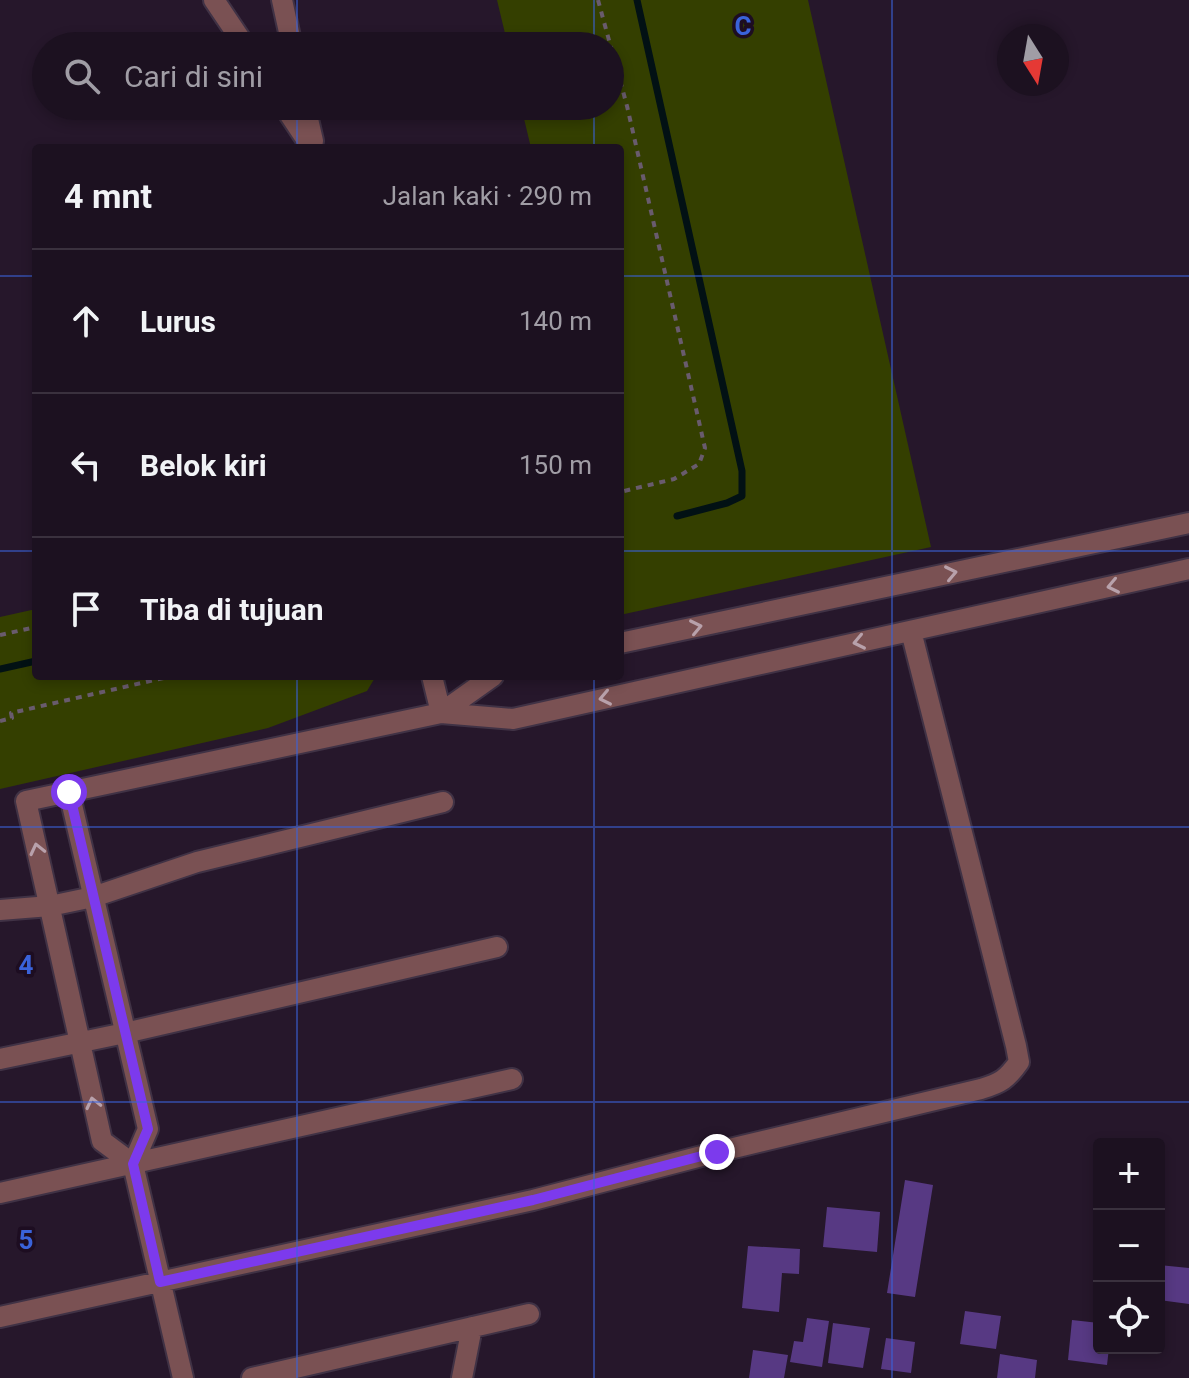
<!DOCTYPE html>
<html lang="id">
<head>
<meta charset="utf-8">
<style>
	:root { --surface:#1c1120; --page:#251a29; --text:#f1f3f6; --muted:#a09da5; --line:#3a313e }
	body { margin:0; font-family:Roboto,sans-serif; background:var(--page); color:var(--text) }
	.controls { position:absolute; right:24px; bottom:24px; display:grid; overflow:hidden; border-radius:8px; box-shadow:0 4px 12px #0003 }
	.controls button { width:72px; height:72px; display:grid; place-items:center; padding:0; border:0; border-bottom:2px solid var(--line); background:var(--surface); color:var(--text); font:40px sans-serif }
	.compass { position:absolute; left:997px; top:24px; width:72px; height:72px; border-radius:50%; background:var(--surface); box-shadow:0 4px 12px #0003; rotate:169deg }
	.stop { position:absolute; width:24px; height:24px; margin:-18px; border:6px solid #7c3aed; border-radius:50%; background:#fff }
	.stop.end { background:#7c3aed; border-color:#fff; box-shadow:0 2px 8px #0008 }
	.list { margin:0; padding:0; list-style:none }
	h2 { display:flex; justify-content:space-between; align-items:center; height:104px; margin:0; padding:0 32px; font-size:34px }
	h2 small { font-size:26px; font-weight:400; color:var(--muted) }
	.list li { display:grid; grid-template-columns:52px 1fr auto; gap:24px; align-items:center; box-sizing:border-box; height:144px; padding:0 32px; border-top:2px solid var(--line) }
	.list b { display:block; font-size:30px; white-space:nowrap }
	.list em { font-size:26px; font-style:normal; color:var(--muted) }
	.icon { flex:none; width:44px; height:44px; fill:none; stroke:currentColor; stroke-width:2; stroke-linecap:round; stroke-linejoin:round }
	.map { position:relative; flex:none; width:1189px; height:1378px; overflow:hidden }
	.search { position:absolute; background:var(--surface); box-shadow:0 4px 12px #0003; left:32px; top:32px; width:592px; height:88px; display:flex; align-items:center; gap:20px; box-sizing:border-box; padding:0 28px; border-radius:44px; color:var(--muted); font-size:30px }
	.panel { position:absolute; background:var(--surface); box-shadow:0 4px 12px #0003; left:32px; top:144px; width:592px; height:536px; border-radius:8px }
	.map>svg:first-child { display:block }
</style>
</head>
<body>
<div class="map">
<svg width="1189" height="1378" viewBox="0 0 1189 1378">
	<rect width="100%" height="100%" fill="#26172b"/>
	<path fill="#343f00" d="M497 0H808L931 547 620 615V148H531L521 106H610V46H508Z
		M36 609V676H376L367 691 268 728 0 789V617Z"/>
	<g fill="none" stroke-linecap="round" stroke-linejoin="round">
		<path stroke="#021114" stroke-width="7" d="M637 0 742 471V496L727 503 677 516
			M0 669 36 661"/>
	</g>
	<path fill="#573983" d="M905 1180 933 1185 915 1297 887 1293Z
		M827 1207 880 1212 877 1252 823 1247Z
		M748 1246 800 1249 799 1274 782 1273 779 1312 742 1308Z
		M1159 1265 1189 1268V1304L1159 1300Z
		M965 1311 1001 1316 996 1349 960 1344Z
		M807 1318 829 1321 822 1367 790 1362 794 1341 803 1342Z
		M1072 1320 1099 1323V1348H1109L1107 1365 1068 1360Z
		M833 1323 870 1328 863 1368 828 1363Z
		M886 1338 915 1342 911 1373 881 1369Z
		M753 1350 788 1355 784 1378H749Z
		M1000 1354 1037 1360 1035 1378H997Z"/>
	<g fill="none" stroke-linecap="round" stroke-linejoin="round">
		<g stroke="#403245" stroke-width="24">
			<path id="minor" d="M214 0 245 46
				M282 0 292 46
				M284 106 312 148
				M305 106 313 141
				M620 643 1189 523
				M432 676 441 713
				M441 713 493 676
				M69 792 148 1129 133 1164 183 1378
				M0 910 50 906 93 897 197 862 443 802
				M0 1059 125 1033 497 947
				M133 1164 102 1141 26 801 441 713 513 719 1189 569
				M0 1193 512 1079
				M0 1317 533 1200 717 1152 981 1089C1001 1083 1007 1079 1019 1062L1016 1046 911 631
				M252 1378 529 1314
				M462 1378 472 1327"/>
		</g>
		<path stroke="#695b6d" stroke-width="4" stroke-dasharray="6 6" stroke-linecap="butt" d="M598 0 627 106 705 448 699 464 674 479 620 492
			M0 635 36 627
			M0 721 12 718 11 713 172 676"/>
		<use href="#minor" stroke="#7a5153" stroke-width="20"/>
	</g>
	<defs><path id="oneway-chevron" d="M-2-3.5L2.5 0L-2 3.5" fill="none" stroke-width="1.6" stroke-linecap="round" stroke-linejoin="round" transform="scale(2)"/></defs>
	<g stroke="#b8a1ab">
		<use href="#oneway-chevron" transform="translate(951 573) rotate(-12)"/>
		<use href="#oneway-chevron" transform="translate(1113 586) rotate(168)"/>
		<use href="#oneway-chevron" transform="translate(696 627) rotate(-12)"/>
		<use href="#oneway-chevron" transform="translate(859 642) rotate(168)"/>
		<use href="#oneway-chevron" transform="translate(605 698) rotate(168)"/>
		<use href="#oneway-chevron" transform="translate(37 849) rotate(-103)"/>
		<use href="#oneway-chevron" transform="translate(93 1103) rotate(-103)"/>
	</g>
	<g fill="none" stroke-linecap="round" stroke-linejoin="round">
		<path stroke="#7c3aed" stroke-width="10" d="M69 792 148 1129 133 1164 160 1282 533 1200 717 1152"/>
	</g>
	<path fill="none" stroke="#3a63da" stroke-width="2" stroke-opacity="0.55" d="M297 0V46M594 0V46M892 0V1378M297 106V148M594 106V148M0 276H36M620 276H1189M0 551H36M620 551H1189M297 676V1378M594 676V1378M0 827H1189M0 1102H1189"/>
	<g font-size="26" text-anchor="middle" font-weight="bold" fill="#3a63da" stroke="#1d0d21" stroke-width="7" stroke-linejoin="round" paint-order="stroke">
		<text x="743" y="35">C</text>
		<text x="26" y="974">4</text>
		<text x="26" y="1249">5</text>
	</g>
</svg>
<div class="controls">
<button>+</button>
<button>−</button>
<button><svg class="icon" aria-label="locate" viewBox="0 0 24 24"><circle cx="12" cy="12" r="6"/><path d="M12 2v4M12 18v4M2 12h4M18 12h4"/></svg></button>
</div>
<svg class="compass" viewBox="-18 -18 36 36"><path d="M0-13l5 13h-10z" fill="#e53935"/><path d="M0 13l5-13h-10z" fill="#a09da5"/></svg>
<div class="stop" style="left:69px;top:792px"></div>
<div class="stop end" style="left:717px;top:1152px"></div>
<div class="search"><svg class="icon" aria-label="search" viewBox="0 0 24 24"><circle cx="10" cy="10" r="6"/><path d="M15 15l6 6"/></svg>Cari di sini</div>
<section class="panel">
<h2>4 mnt<small>Jalan kaki · 290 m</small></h2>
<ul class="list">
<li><svg class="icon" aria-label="ahead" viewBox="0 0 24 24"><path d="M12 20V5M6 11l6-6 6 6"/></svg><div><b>Lurus</b></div><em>140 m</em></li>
<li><svg class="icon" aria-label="left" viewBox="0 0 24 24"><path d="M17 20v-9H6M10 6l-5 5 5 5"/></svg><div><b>Belok kiri</b></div><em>150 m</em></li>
<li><svg class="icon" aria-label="arrive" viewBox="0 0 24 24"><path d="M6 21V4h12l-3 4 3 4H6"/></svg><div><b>Tiba di tujuan</b></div></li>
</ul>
</section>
</div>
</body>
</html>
